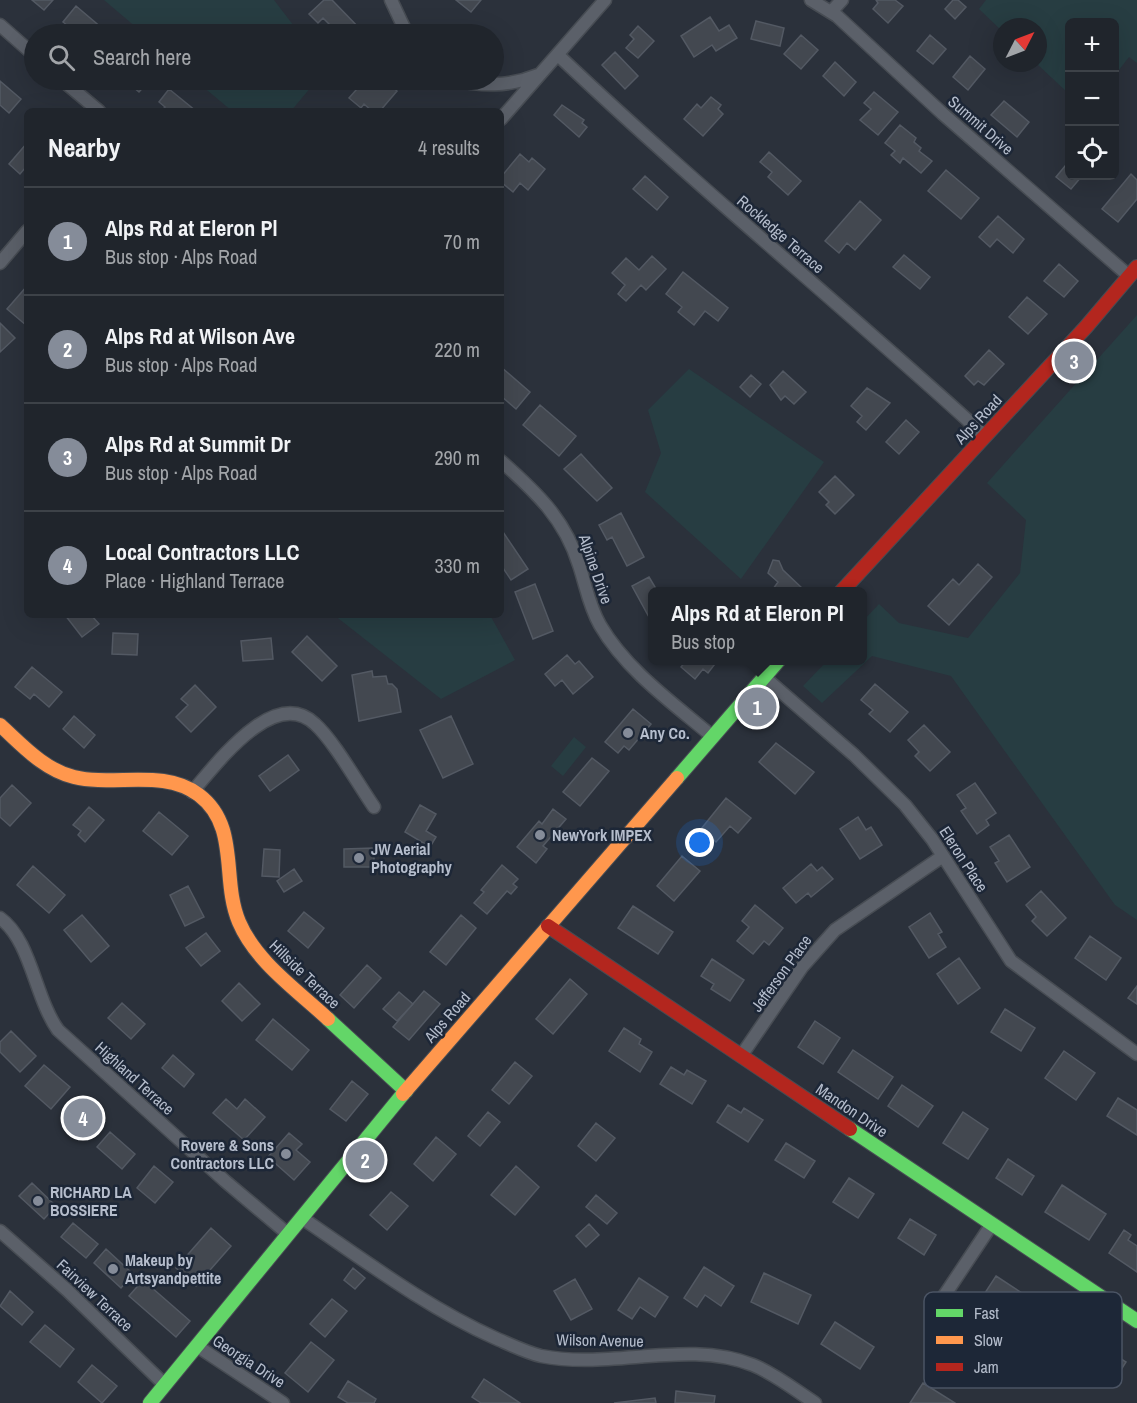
<!DOCTYPE html>
<html lang="en">
<head>
<meta charset="utf-8">
<style>
	:root { --surface:#20252c; --page:#2d3138; --text:#f1f3f6; --muted:#a2a5a9; --line:#3d4248; --accent:#858c99 }
	body { margin:0; font-family:"Archivo Narrow",sans-serif; background:var(--page); color:var(--text) }
	.controls { position:absolute; right:18px; top:18px; display:grid; overflow:hidden; border-radius:9px; box-shadow:0 6px 24px #0002 }
	.controls button { width:54px; height:54px; display:grid; place-items:center; padding:0; border:0; border-bottom:2px solid var(--line); background:var(--surface); color:var(--text); font:30px sans-serif }
	.compass { position:absolute; left:993px; top:18px; width:54px; height:54px; border-radius:50%; background:var(--surface); box-shadow:0 6px 24px #0002; rotate:48deg }
	.you { position:absolute; left:700px; top:843px; width:21px; height:21px; margin:-15px; border:4px solid #fff; border-radius:50%; background:#1a73e8; box-shadow:0 0 0 9px #1a73e833 }
	.badge { display:grid; place-items:center; width:39px; height:39px; border-radius:50%; background:var(--accent); color:#fff; font-size:20px; font-weight:700 }
	.pin { position:absolute; translate:-50% -50%; border:3px solid #fff; box-shadow:0 2px 6px #0006 }
	.popup { position:absolute; left:648px; top:587px; width:219px; height:78px; box-sizing:border-box; display:grid; place-content:center; border-radius:9px; background:var(--surface); filter:drop-shadow(0 2px 4px #0005); font-size:20px; white-space:nowrap; color:var(--muted) }
	.popup b { font-size:22px; color:var(--text) }
	.popup::after { content:''; position:absolute; left:50%; top:100%; margin-left:-12px; border:12px solid transparent; border-top-color:var(--surface) }
	.list { margin:0; padding:0; list-style:none }
	h2 { display:flex; justify-content:space-between; align-items:center; height:78px; margin:0; padding:0 24px; font-size:26px }
	h2 small { font-size:20px; font-weight:400; color:var(--muted) }
	.list li { display:grid; grid-template-columns:39px 1fr auto; gap:18px; align-items:center; box-sizing:border-box; height:108px; padding:0 24px; border-top:2px solid var(--line) }
	.list b { display:block; font-size:22px; white-space:nowrap }
	.list p { margin:0; font-size:20px; white-space:nowrap; color:var(--muted) }
	.list em { font-size:20px; font-style:normal; color:var(--muted) }
	.icon { flex:none; width:33px; height:33px; fill:none; stroke:currentColor; stroke-width:2; stroke-linecap:round; stroke-linejoin:round }
	.map { position:relative; flex:none; width:1137px; height:1403px; overflow:hidden }
	.search { position:absolute; background:var(--surface); box-shadow:0 6px 24px #0002; left:24px; top:24px; width:480px; height:66px; display:flex; align-items:center; gap:15px; box-sizing:border-box; padding:0 21px; border-radius:33px; color:var(--muted); font-size:22px }
	.panel { position:absolute; background:var(--surface); box-shadow:0 6px 24px #0002; left:24px; top:108px; width:480px; height:510px; border-radius:9px }
	.map>svg:first-child { display:block }
</style>
</head>
<body>
<div class="map">
<svg width="1137" height="1403" viewBox="0 0 1137 1403">
	<rect width="100%" height="100%" fill="#2b313b"/>
	<path fill="#273d42" d="M104 0H274L300 34H144Z
		M986 0H1137V63L1129 57 1115 75 1114 22H1070L1069 94 1036 63 1038 27H1002V31L979 9Z
		M195 80H317L291 111H232Z
		M1137 315V920L1115 905 951 676 872 656 822 703 803 686 827 661 862 660V622L879 604 899 623 968 638 1020 573 1026 520 987 483Z
		M689 369 824 462 741 579 645 492 661 453 648 410Z
		M334 615H490L515 660 441 699Z
		M574 737 586 747 563 776 551 766Z"/>
	<path fill="#434850" stroke="#535963" stroke-width="1.5" d="M32 0H53L44 10Z
		M324 0H332L362 31 358 34H339L323 18 318 23 309 14Z
		M456 0H481L471 12Z
		M876 0H895L903 6 888 23 873 9 878 3Z
		M953 0H958L966 7 955 19 945 9Z
		M76 6 109 34H78L63 22Z
		M710 17 719 31 729 25 737 38 716 51 712 45 694 57 681 36Z
		M756 21 784 28 780 46 751 39Z
		M638 26 654 41 638 58 626 48 634 39 630 35Z
		M801 35 818 50 801 69 784 54Z
		M930 35 946 49 933 64 917 51Z
		M615 52 638 76 625 89 602 65Z
		M970 56 985 69 968 90 953 77Z
		M835 62 856 82 844 96 823 76Z
		M128 80H150L139 92 126 81Z
		M365 80 380 82 384 80 397 91 380 111H372L364 104 361 108 349 98Z
		M0 81 21 99 9 113 0 105Z
		M169 89 196 111H161L165 107 159 102Z
		M874 92 898 112 878 135 860 120 871 109 864 103Z
		M711 97 721 105 718 109 723 114 703 136 684 119 697 104 701 108Z
		M1004 101 1029 122 1017 137 991 115Z
		M562 105 584 120 582 123 587 127 579 137 554 115Z
		M900 125 916 138 914 142 921 148 919 151 932 161 921 173 903 158 900 163 891 155 895 151 885 143Z
		M27 143V170L25 168 20 174 9 164Z
		M769 152 801 181 788 195 768 177 772 172 760 162Z
		M520 154 529 162 532 158 545 169 528 190 520 183 513 192 501 182V177Z
		M1070 160V176H1082L1071 189 1056 177Z
		M946 170 979 198 961 219 928 191Z
		M1131 174 1137 180V199L1118 222 1102 209Z
		M645 176 668 197 657 210 633 189Z
		M860 201 881 220 855 250 847 243 839 253 825 241Z
		M998 216 1024 239 1013 253 997 239 990 247 979 237Z
		M904 255 930 277 920 289 893 267Z
		M652 256 666 269 646 290 641 285 626 301 618 294 625 285 612 273 626 258 639 270Z
		M1059 264 1078 281 1064 297 1044 281Z
		M683 272 728 308 718 321 705 311 694 325 678 312 682 307 666 294Z
		M27 286V326L7 309Z
		M1027 297 1047 314 1028 334 1009 317Z
		M0 323 15 338 0 352Z
		M989 350 1004 364 984 385 978 381 974 385 965 376Z
		M501 367 530 392 516 409 501 396Z
		M783 371 806 392 794 404 785 396 781 400 770 385Z
		M751 375 761 384 750 397 740 387Z
		M867 388 890 403 866 430 857 422 862 416 851 406Z
		M540 405 576 436 559 456 523 425Z
		M906 420 919 432 899 454 886 442Z
		M581 454 612 488 597 501 564 469Z
		M835 476 854 495 835 514 826 505 829 502 819 492Z
		M621 513 644 557 627 566 612 537 607 540 599 525Z
		M503 532 528 569 511 580 501 565Z
		M773 560 779 561 783 570 802 588 799 592H777L773 589 778 582 768 573Z
		M978 564 992 577 949 625 928 606 953 579 959 585Z
		M649 577 658 592H652L650 619 632 586Z
		M535 584 553 631 533 639 515 592Z
		M65 615H91L99 624 82 637Z
		M113 633 138 634 137 655 112 654Z
		M307 636 337 666 322 681 292 652Z
		M271 638 273 659 243 661 241 641Z
		M567 655 575 664 579 661 593 677 573 694 562 680 555 686 545 674Z
		M687 660H718L708 673 703 669 695 679 681 667Z
		M32 667 62 692 49 707 34 694 30 699 15 687Z
		M372 671 373 677 386 676 388 684H392L397 689 401 712 359 721 352 675Z
		M875 684 908 712 890 732 869 714 873 710 861 700Z
		M195 685 216 707 191 732 176 717 188 705 181 699Z
		M633 709 651 724 629 750 624 746 618 753 605 742Z
		M74 716 95 735 84 748 63 729Z
		M451 716 473 764 443 778 420 730Z
		M924 725 950 752 930 771 915 756 919 752 908 740Z
		M776 743 814 772 795 794 759 762Z
		M288 755 299 770 270 791 259 776Z
		M592 758 609 771 580 806 563 792Z
		M975 783 996 813 986 820 989 825 977 834 961 811 966 808 957 795Z
		M12 785 31 803 10 826 0 817V798Z
		M726 798 751 818 738 833 730 826 716 842 701 829Z
		M420 805 436 814 426 831 436 837 430 847 405 832Z
		M89 807 104 820 85 842 78 835 81 831 73 825Z
		M553 809 566 819 543 846 547 849 536 863 517 847 539 821 542 824Z
		M159 812 188 836 172 855 143 831Z
		M858 817 866 830 871 827 882 845 860 859 840 829Z
		M1009 835 1030 867 1007 882 995 863 999 861 990 847Z
		M374 848V867H344V849Z
		M264 849 280 850 279 877 262 876Z
		M682 856 700 871 674 901 657 886Z
		M811 864 817 871 822 867 833 879 811 897 808 893 796 903 783 888Z
		M502 865 518 879 513 884 517 887 511 894 507 891 487 914 474 903 484 892 481 890Z
		M33 866 65 895 49 913 17 885Z
		M294 869 302 881 284 892 277 881Z
		M188 886 204 917 185 926 170 895Z
		M1041 891 1066 918 1047 936 1032 921 1036 917 1026 905Z
		M755 905 783 928 769 945 764 941 753 954 737 941 749 927 742 921Z
		M633 906 673 932 658 954 618 928Z
		M304 912 324 928 308 948 288 931Z
		M930 913 942 932 938 934 946 947 929 958 909 927Z
		M82 915 109 946 91 962 64 930Z
		M461 915 476 928 446 965 430 952Z
		M206 933 220 951 201 966 186 948Z
		M1090 936 1121 958 1106 980 1075 958Z
		M959 958 980 988 958 1004 937 974Z
		M712 959 744 980 730 1001 711 989 714 984 701 976Z
		M367 965 381 978 354 1008 340 995Z
		M570 979 587 994 553 1034 536 1019Z
		M239 983 260 1004 242 1021 222 1001Z
		M1137 986V1004L1128 998Z
		M424 991 440 1004 409 1040 393 1027Z
		M399 992 413 1004 397 1021 383 1009Z
		M122 1003 145 1024 131 1039 108 1018Z
		M1005 1009 1035 1028 1021 1051 991 1032Z
		M273 1019 309 1050 292 1070 256 1040Z
		M815 1021 840 1038 823 1064 798 1047Z
		M624 1028 641 1039 639 1044 652 1052 640 1072 609 1051Z
		M11 1031 36 1056 20 1072 0 1052V1042Z
		M853 1050 893 1077 878 1099 838 1072Z
		M1064 1051 1095 1073 1076 1100 1045 1078Z
		M173 1055 194 1074 184 1087 162 1068Z
		M515 1062 532 1076 509 1104 492 1090Z
		M44 1065 70 1087 51 1109 25 1086Z
		M671 1067 684 1075 687 1070 706 1081 692 1104 660 1084Z
		M352 1081 368 1094 346 1121 330 1109Z
		M902 1085 933 1106 918 1127 888 1106Z
		M78 1097 105 1121 88 1140 62 1116Z
		M1118 1098 1137 1110V1135L1107 1116Z
		M226 1099 237 1109 245 1099 265 1117 244 1140 213 1113Z
		M728 1105 741 1113 744 1108 763 1120 748 1142 717 1122Z
		M488 1112 500 1122 480 1146 468 1136Z
		M963 1112 988 1129 968 1159 943 1143Z
		M596 1123 615 1138 596 1161 578 1146Z
		M110 1132 135 1154 122 1169 97 1147Z
		M289 1133 302 1144 296 1150 310 1162 294 1180 268 1157Z
		M436 1137 456 1154 433 1181 414 1164Z
		M786 1143 815 1161 804 1178 775 1160Z
		M1008 1159 1034 1176 1022 1195 996 1178Z
		M154 1166 173 1182 155 1203 137 1188Z
		M516 1166 539 1187 515 1215 491 1195Z
		M849 1178 874 1194 858 1218 833 1202Z
		M32 1183 56 1206 44 1219 19 1196Z
		M1062 1185 1106 1214 1089 1240 1045 1212Z
		M391 1192 408 1206 387 1230 370 1215Z
		M596 1195 617 1213 607 1224 586 1207Z
		M910 1219 936 1235 924 1255 898 1238Z
		M73 1223 98 1244 86 1258 61 1237Z
		M589 1224 599 1235 586 1247 576 1236Z
		M211 1228 231 1246 196 1286 176 1268Z
		M1124 1230 1131 1235 1128 1240 1137 1246V1272L1109 1253Z
		M106 1249 133 1274 121 1288 94 1263Z
		M704 1267 734 1286 721 1306 705 1295 697 1307 684 1298Z
		M353 1268 365 1278 355 1289 344 1280Z
		M764 1273 811 1295 798 1324 751 1302Z
		M996 1276 1028 1297 1014 1319 981 1299Z
		M639 1278 668 1297 655 1317 640 1307 632 1319 618 1310Z
		M575 1279 592 1309 571 1320 554 1291Z
		M143 1280 190 1321 176 1337 129 1296Z
		M10 1291 33 1312 22 1325 0 1306Z
		M332 1299 347 1311 325 1337 310 1324Z
		M1043 1308 1069 1324 1057 1344 1031 1328Z
		M835 1322 874 1347 860 1369 821 1344Z
		M45 1325 74 1349 60 1367 30 1342Z
		M311 1342 334 1360 308 1392 285 1373Z
		M1094 1342 1126 1362 1112 1384 1080 1363Z
		M92 1365 117 1386 102 1403 78 1382Z
		M484 1379 520 1403H481L472 1397Z
		M348 1381 376 1399 374 1403H348L338 1397Z
		M923 1383 955 1403H910Z
		M676 1391 715 1396 714 1403H675Z
		M655 1398 656 1403H614Z"/>
	<g fill="none" stroke-linecap="round" stroke-linejoin="round">
		<g stroke="#474c53" stroke-width="15">
			<path id="street" d="M391 0 407 34
				M811 0 837 16 943 114 1129 276
				M831 12 842 0
				M0 25 34 55
				M558 55C696 186 844 307 985 436
				M62 80 99 111
				M451 80C482 86 508 87 538 75
				M501 119 605 0
				M0 263 27 231
				M501 461C536 492 565 519 579 565 586 586 589 606 600 625 626 670 674 704 713 737
				M764 677 854 755 905 805 932 839 1011 961 1137 1054
				M192 792C216 765 274 685 315 724 334 741 358 784 374 807
				M0 918C31 940 35 998 58 1030L225 1181 288 1234
				M741 1056 802 967 835 930 943 856
				M302 1218C364 1260 426 1307 495 1338 509 1344 525 1352 541 1356 612 1370 686 1339 753 1365 775 1374 795 1390 815 1403
				M0 1231 67 1290 165 1385
				M934 1311 992 1224
				M197 1346 283 1403"/>
		</g>
		<g stroke="#474c53" stroke-width="16">
			<path id="fast" d="M677 778 779 660
				M328 1019 406 1091
				M850 1129 1137 1321
				M150 1403 403 1094"/>
		</g>
		<g stroke="#474c53" stroke-width="16">
			<path id="slow" d="M0 725C22 745 44 770 74 777 114 787 164 768 199 795 240 826 221 880 239 922 256 962 297 990 328 1019
				M403 1094 677 778"/>
		</g>
		<g stroke="#474c53" stroke-width="16">
			<path id="jam" d="M841 592 1086 327 1137 267
				M548 926 850 1129"/>
		</g>
		<use href="#street" stroke="#5b6069" stroke-width="12"/>
		<use href="#fast" stroke="#63d668" stroke-width="14"/>
		<use href="#slow" stroke="#ff974d" stroke-width="14"/>
		<use href="#jam" stroke="#b3261e" stroke-width="14"/>
	</g>
	<g fill="#858c99" stroke="#1d2737" stroke-width="2">
		<circle cx="628" cy="733" r="6"/>
		<circle cx="540" cy="835" r="6"/>
		<circle cx="359" cy="858" r="6"/>
		<circle cx="286" cy="1154" r="6"/>
		<circle cx="38" cy="1201" r="6"/>
		<circle cx="113" cy="1269" r="6"/>
	</g>
	<g text-anchor="middle" dominant-baseline="central" stroke-width="5" stroke-linejoin="round" paint-order="stroke">
		<g font-size="16" fill="#b5bdcc" stroke="#1d2737">
			<text transform="translate(981 125) rotate(41)">Summit Drive</text>
			<text transform="translate(781 234) rotate(41)">Rockledge Terrace</text>
			<text transform="translate(978 419) rotate(-47)">Alps Road</text>
			<text transform="translate(596 569) rotate(71)">Alpine Drive</text>
			<text transform="translate(964 859) rotate(57)">Eleron Place</text>
			<text transform="translate(781 973) rotate(-54)">Jefferson Place</text>
			<text transform="translate(305 974) rotate(44)">Hillside Terrace</text>
			<text transform="translate(447 1017) rotate(-49)">Alps Road</text>
			<text transform="translate(135 1078) rotate(42)">Highland Terrace</text>
			<text transform="translate(852 1110) rotate(34)">Mandon Drive</text>
			<text transform="translate(95 1295) rotate(43)">Fairview Terrace</text>
			<text transform="translate(600 1340) rotate(1)">Wilson Avenue</text>
			<text transform="translate(249 1361) rotate(33)">Georgia Drive</text>
		</g>
		<g font-size="16" font-weight="bold" fill="#b5bdcc" stroke="#1d2737" text-anchor="start">
			<text x="640" y="733">Any Co.</text>
			<text x="552" y="835">NewYork IMPEX</text>
			<text x="371" y="849">JW Aerial<tspan x="371" dy="18">Photography</tspan></text>
			<text x="274" y="1145" text-anchor="end">Rovere &amp; Sons<tspan x="274" dy="18">Contractors LLC</tspan></text>
			<text x="50" y="1192">RICHARD LA<tspan x="50" dy="18">BOSSIERE</tspan></text>
			<text x="125" y="1260">Makeup by<tspan x="125" dy="18">Artsyandpettite</tspan></text>
		</g>
	</g>
	<rect x="924" y="1292" width="198" height="96" rx="9" fill="#1d2737" stroke="#4b5464" stroke-width="1.5"/>
	<rect x="936" y="1309" width="27" height="8" fill="#63d668"/>
	<rect x="936" y="1336" width="27" height="8" fill="#ff974d"/>
	<rect x="936" y="1363" width="27" height="8" fill="#b3261e"/>
	<g font-size="16" fill="#b5bdcc">
		<text x="974" y="1319">Fast</text>
		<text x="974" y="1346">Slow</text>
		<text x="974" y="1373">Jam</text>
	</g>
</svg>
<div class="controls">
<button>+</button>
<button>−</button>
<button><svg class="icon" aria-label="locate" viewBox="0 0 24 24"><circle cx="12" cy="12" r="6"/><path d="M12 2v4M12 18v4M2 12h4M18 12h4"/></svg></button>
</div>
<svg class="compass" viewBox="-18 -18 36 36"><path d="M0-13l5 13h-10z" fill="#e53935"/><path d="M0 13l5-13h-10z" fill="#a2a5a9"/></svg>
<div class="you"></div>
<div class="pin badge" style="left:757px;top:707px">1</div>
<div class="popup"><b>Alps Rd at Eleron Pl</b>Bus stop</div>
<div class="pin badge" style="left:365px;top:1160px">2</div>
<div class="pin badge" style="left:1074px;top:361px">3</div>
<div class="pin badge" style="left:83px;top:1118px">4</div>
<div class="search"><svg class="icon" aria-label="search" viewBox="0 0 24 24"><circle cx="10" cy="10" r="6"/><path d="M15 15l6 6"/></svg>Search here</div>
<section class="panel">
<h2>Nearby<small>4 results</small></h2>
<ul class="list">
<li><span class="badge">1</span><div><b>Alps Rd at Eleron Pl</b><p>Bus stop · Alps Road</p></div><em>70 m</em></li>
<li><span class="badge">2</span><div><b>Alps Rd at Wilson Ave</b><p>Bus stop · Alps Road</p></div><em>220 m</em></li>
<li><span class="badge">3</span><div><b>Alps Rd at Summit Dr</b><p>Bus stop · Alps Road</p></div><em>290 m</em></li>
<li><span class="badge">4</span><div><b>Local Contractors LLC</b><p>Place · Highland Terrace</p></div><em>330 m</em></li>
</ul>
</section>
</div>
</body>
</html>
